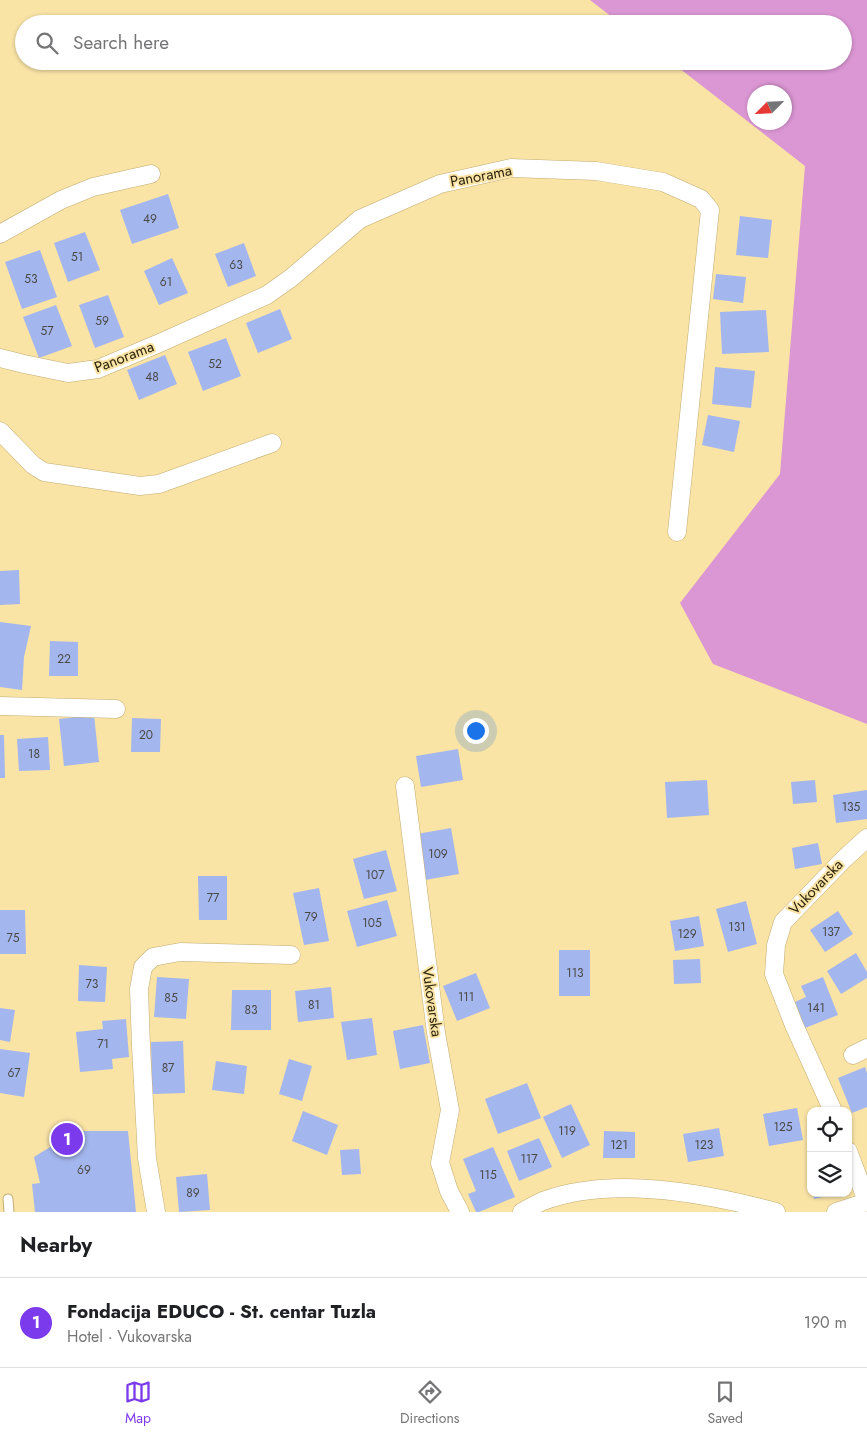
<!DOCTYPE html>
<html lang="en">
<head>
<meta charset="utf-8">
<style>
	:root { --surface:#fff; --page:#f2f2f2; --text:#202124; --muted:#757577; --line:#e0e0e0; --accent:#7c3aed }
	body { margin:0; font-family:Jost,sans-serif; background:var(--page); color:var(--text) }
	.controls { position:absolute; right:15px; bottom:15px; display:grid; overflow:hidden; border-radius:10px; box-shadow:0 1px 4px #0004 }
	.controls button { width:45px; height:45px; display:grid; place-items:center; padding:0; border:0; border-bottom:1px solid var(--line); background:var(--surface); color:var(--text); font:25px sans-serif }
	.compass { position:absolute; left:747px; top:85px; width:45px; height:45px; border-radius:50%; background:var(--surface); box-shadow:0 1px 4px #0004; rotate:246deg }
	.you { position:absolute; left:475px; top:730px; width:18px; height:18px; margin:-12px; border:4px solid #fff; border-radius:50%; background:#1a73e8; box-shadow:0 0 0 8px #1a73e833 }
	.badge { display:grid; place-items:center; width:32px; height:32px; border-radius:50%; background:var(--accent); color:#fff; font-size:16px; font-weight:700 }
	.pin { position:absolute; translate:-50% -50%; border:2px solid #fff; box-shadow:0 1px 5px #0006 }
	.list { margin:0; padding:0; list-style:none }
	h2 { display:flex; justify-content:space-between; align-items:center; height:65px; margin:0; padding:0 20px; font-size:21px }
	h2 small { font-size:16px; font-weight:400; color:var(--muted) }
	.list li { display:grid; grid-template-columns:32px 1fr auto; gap:15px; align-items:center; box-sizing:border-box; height:90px; padding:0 20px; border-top:1px solid var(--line) }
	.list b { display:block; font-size:19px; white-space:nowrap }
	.list p { margin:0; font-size:16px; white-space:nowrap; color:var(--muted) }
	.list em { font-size:16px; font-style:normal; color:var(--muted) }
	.icon { flex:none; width:28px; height:28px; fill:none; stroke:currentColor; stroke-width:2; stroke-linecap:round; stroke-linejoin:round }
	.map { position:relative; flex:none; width:867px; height:1212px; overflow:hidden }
	.search { position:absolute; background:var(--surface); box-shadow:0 1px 4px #0004; left:15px; right:15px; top:15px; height:55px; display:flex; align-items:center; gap:12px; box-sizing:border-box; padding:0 18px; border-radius:28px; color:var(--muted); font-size:19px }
	.sheet { height:155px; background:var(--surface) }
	nav { display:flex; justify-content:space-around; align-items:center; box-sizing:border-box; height:70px; border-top:1px solid var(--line); background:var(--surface); font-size:14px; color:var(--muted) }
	nav a { display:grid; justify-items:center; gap:2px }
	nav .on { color:var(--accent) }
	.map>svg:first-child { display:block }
</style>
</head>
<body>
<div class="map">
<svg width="867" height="1212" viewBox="0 0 867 1212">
	<rect width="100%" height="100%" fill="#f9e3a5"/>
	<path fill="#db96d4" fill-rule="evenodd" d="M590 0H867V724L713 664 680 603 780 474 805 166 670 61H843V24H621ZM754 92H784V122H754Z"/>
	<path fill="#a4b6ee" d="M168 194 179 228 132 244 120 210Z
		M740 216 772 220 768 258 736 255Z
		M85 232 100 270 68 282 54 243Z
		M244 243 256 276 228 287 215 254Z
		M40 250 57 297 22 309 5 262Z
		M172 258 188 293 159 305 144 271Z
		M716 274 746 277 743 303 713 299Z
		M108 295 124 337 95 348 79 305Z
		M56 305 72 346 39 358 23 317Z
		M280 309 292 339 258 353 246 323Z
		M766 310 769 352 722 354 720 312Z
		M226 338 241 376 203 391 188 352Z
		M165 355 177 384 139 400 127 370Z
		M715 367 755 371 751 408 712 404Z
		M708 415 740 421 734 452 702 445Z
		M19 570 20 604 0 605V571Z
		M0 622 31 626 24 657 22 690 0 687Z
		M50 641 78 642V676H49Z
		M94 715 99 762 64 766 59 719Z
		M132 718 161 719 160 752H131Z
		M0 735H4L5 778H0Z
		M48 737 50 770 19 771 17 739Z
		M458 749 463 780 421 787 416 756Z
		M707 780 709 815 667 818 665 782Z
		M815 780 817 802 793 804 791 782Z
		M867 790V819L836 823 833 795Z
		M451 828 459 874 425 880 417 834Z
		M818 843 822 864 795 869 792 848Z
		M386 850 397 891 364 899 353 859Z
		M198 876H227V920H199Z
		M319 888 329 941 304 945 293 893Z
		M387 900 397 936 357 947 347 911Z
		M746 901 757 944 728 952 716 909Z
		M0 910H25L26 954H0Z
		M838 911 853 934 825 952 810 930Z
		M699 916 704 946 675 951 670 921Z
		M559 950H590V996H559Z
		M856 953 867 972V978L841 994 827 971Z
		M700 959 701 983 674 984 673 960Z
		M79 965 107 967 105 1002 78 1001Z
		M476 973 490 1008 457 1021 443 986Z
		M157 977 189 979 186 1019 154 1017Z
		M823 977 838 1015 805 1028 795 1002 806 997 801 986Z
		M331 987 334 1018 298 1022 295 991Z
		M232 990H271V1030H231Z
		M0 1008 15 1010 10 1042 0 1040Z
		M372 1018 377 1055 347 1060 341 1022Z
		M126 1019 129 1057 112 1059 113 1069 80 1072 76 1032 103 1029 102 1021Z
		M423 1025 430 1063 400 1069 393 1031Z
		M183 1041 185 1093 152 1094 151 1042Z
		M0 1049 30 1053 24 1097 0 1093Z
		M289 1059 312 1066 302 1101 279 1094Z
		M216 1061 247 1066 244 1094 212 1090Z
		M865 1067 867 1073V1107L852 1113 838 1078Z
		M527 1083 541 1118 498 1134 485 1099Z
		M571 1104 590 1145 562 1158 543 1117Z
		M797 1108 803 1140 769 1146 763 1114Z
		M303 1111 338 1125 327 1155 292 1141Z
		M719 1128 724 1156 688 1162 683 1134Z
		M76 1131H128L136 1212H35L32 1184 40 1183 34 1157Z
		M604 1131 635 1132V1158H603Z
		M539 1138 552 1167 519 1181 507 1151Z
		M493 1147 515 1197 479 1212H476L468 1194 476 1191 463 1159Z
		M359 1149 361 1174 342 1175 340 1150Z
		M207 1174 210 1210 179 1212 176 1177Z
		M813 1193H836V1194L814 1199Z"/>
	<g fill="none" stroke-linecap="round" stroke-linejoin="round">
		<g stroke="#c2ac71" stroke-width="11">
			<path id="lane" d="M8 1199 9 1212"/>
		</g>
		<g stroke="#c2ac71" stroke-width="19">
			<path id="street" d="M0 234 61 200 93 187 151 174
				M0 358 24 364 68 373 98 369 162 342 267 295 291 278 360 219 440 184 511 168 596 171 663 182 701 199 710 210 677 532
				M0 431 33 465 44 472 140 486 159 484 272 443
				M0 706 116 709
				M405 786 436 1033 450 1110 440 1163 449 1191 460 1212
				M853 1055 867 1048
				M833 1111 794 1025 774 974 776 945 783 922 844 859 867 838
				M848 1151 867 1201
				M156 1212 147 1158 141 1046 139 989 143 967 153 957 180 952 291 955
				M522 1212C529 1208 536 1204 543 1201 613 1175 706 1193 776 1212
				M836 1212 867 1202"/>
		</g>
		<use href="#lane" stroke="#fff" stroke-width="9"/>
		<use href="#street" stroke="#fff" stroke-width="18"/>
	</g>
	<g text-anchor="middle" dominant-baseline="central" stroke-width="4" stroke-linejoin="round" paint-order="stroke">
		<g font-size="12" fill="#4a4844">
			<text x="150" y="219">49</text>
			<text x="77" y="257">51</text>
			<text x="236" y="265">63</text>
			<text x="31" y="279">53</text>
			<text x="166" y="282">61</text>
			<text x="102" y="321">59</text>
			<text x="47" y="331">57</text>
			<text x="215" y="364">52</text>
			<text x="152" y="377">48</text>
			<text x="64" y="659">22</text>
			<text x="146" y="735">20</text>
			<text x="34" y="754">18</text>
			<text x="851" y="807">135</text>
			<text x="438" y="854">109</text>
			<text x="375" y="875">107</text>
			<text x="213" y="898">77</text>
			<text x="311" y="917">79</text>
			<text x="372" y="923">105</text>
			<text x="737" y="927">131</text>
			<text x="831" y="932">137</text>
			<text x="687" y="934">129</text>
			<text x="13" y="938">75</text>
			<text x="575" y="973">113</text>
			<text x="92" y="984">73</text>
			<text x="466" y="997">111</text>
			<text x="171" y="998">85</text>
			<text x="314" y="1005">81</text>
			<text x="816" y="1008">141</text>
			<text x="251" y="1010">83</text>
			<text x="103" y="1044">71</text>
			<text x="168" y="1068">87</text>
			<text x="14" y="1073">67</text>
			<text x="783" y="1127">125</text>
			<text x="567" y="1131">119</text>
			<text x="619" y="1145">121</text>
			<text x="704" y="1145">123</text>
			<text x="529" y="1159">117</text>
			<text x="84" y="1170">69</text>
			<text x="488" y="1175">115</text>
			<text x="193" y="1193">89</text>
		</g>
		<g font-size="15" fill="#2c240b" stroke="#f9e3a5">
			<text transform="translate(481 176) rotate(-11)">Panorama</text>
			<text transform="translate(124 357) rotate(-21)">Panorama</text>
			<text transform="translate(816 887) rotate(-46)">Vukovarska</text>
			<text transform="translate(432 1002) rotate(82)">Vukovarska</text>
		</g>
	</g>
</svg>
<div class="controls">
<button><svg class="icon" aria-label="locate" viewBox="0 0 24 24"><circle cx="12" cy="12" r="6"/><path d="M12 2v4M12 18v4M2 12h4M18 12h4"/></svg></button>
<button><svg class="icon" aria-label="layers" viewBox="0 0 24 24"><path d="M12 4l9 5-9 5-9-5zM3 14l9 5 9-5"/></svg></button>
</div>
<svg class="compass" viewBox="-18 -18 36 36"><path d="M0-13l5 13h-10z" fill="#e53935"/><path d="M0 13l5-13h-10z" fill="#757577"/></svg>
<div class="you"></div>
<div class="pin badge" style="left:67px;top:1139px">1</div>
<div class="search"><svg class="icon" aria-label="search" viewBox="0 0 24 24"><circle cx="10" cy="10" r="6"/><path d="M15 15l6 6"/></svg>Search here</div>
</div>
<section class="sheet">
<h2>Nearby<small></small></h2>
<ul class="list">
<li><span class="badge">1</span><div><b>Fondacija EDUCO - St. centar Tuzla</b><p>Hotel · Vukovarska</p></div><em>190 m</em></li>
</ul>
</section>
<nav>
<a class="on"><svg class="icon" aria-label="map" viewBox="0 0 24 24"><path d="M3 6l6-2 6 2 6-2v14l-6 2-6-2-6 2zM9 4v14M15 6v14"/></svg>Map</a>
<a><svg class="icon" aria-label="directions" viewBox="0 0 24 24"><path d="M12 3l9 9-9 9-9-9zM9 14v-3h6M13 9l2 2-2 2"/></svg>Directions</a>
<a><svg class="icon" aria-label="saved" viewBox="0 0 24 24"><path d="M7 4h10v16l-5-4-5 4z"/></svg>Saved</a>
</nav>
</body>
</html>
